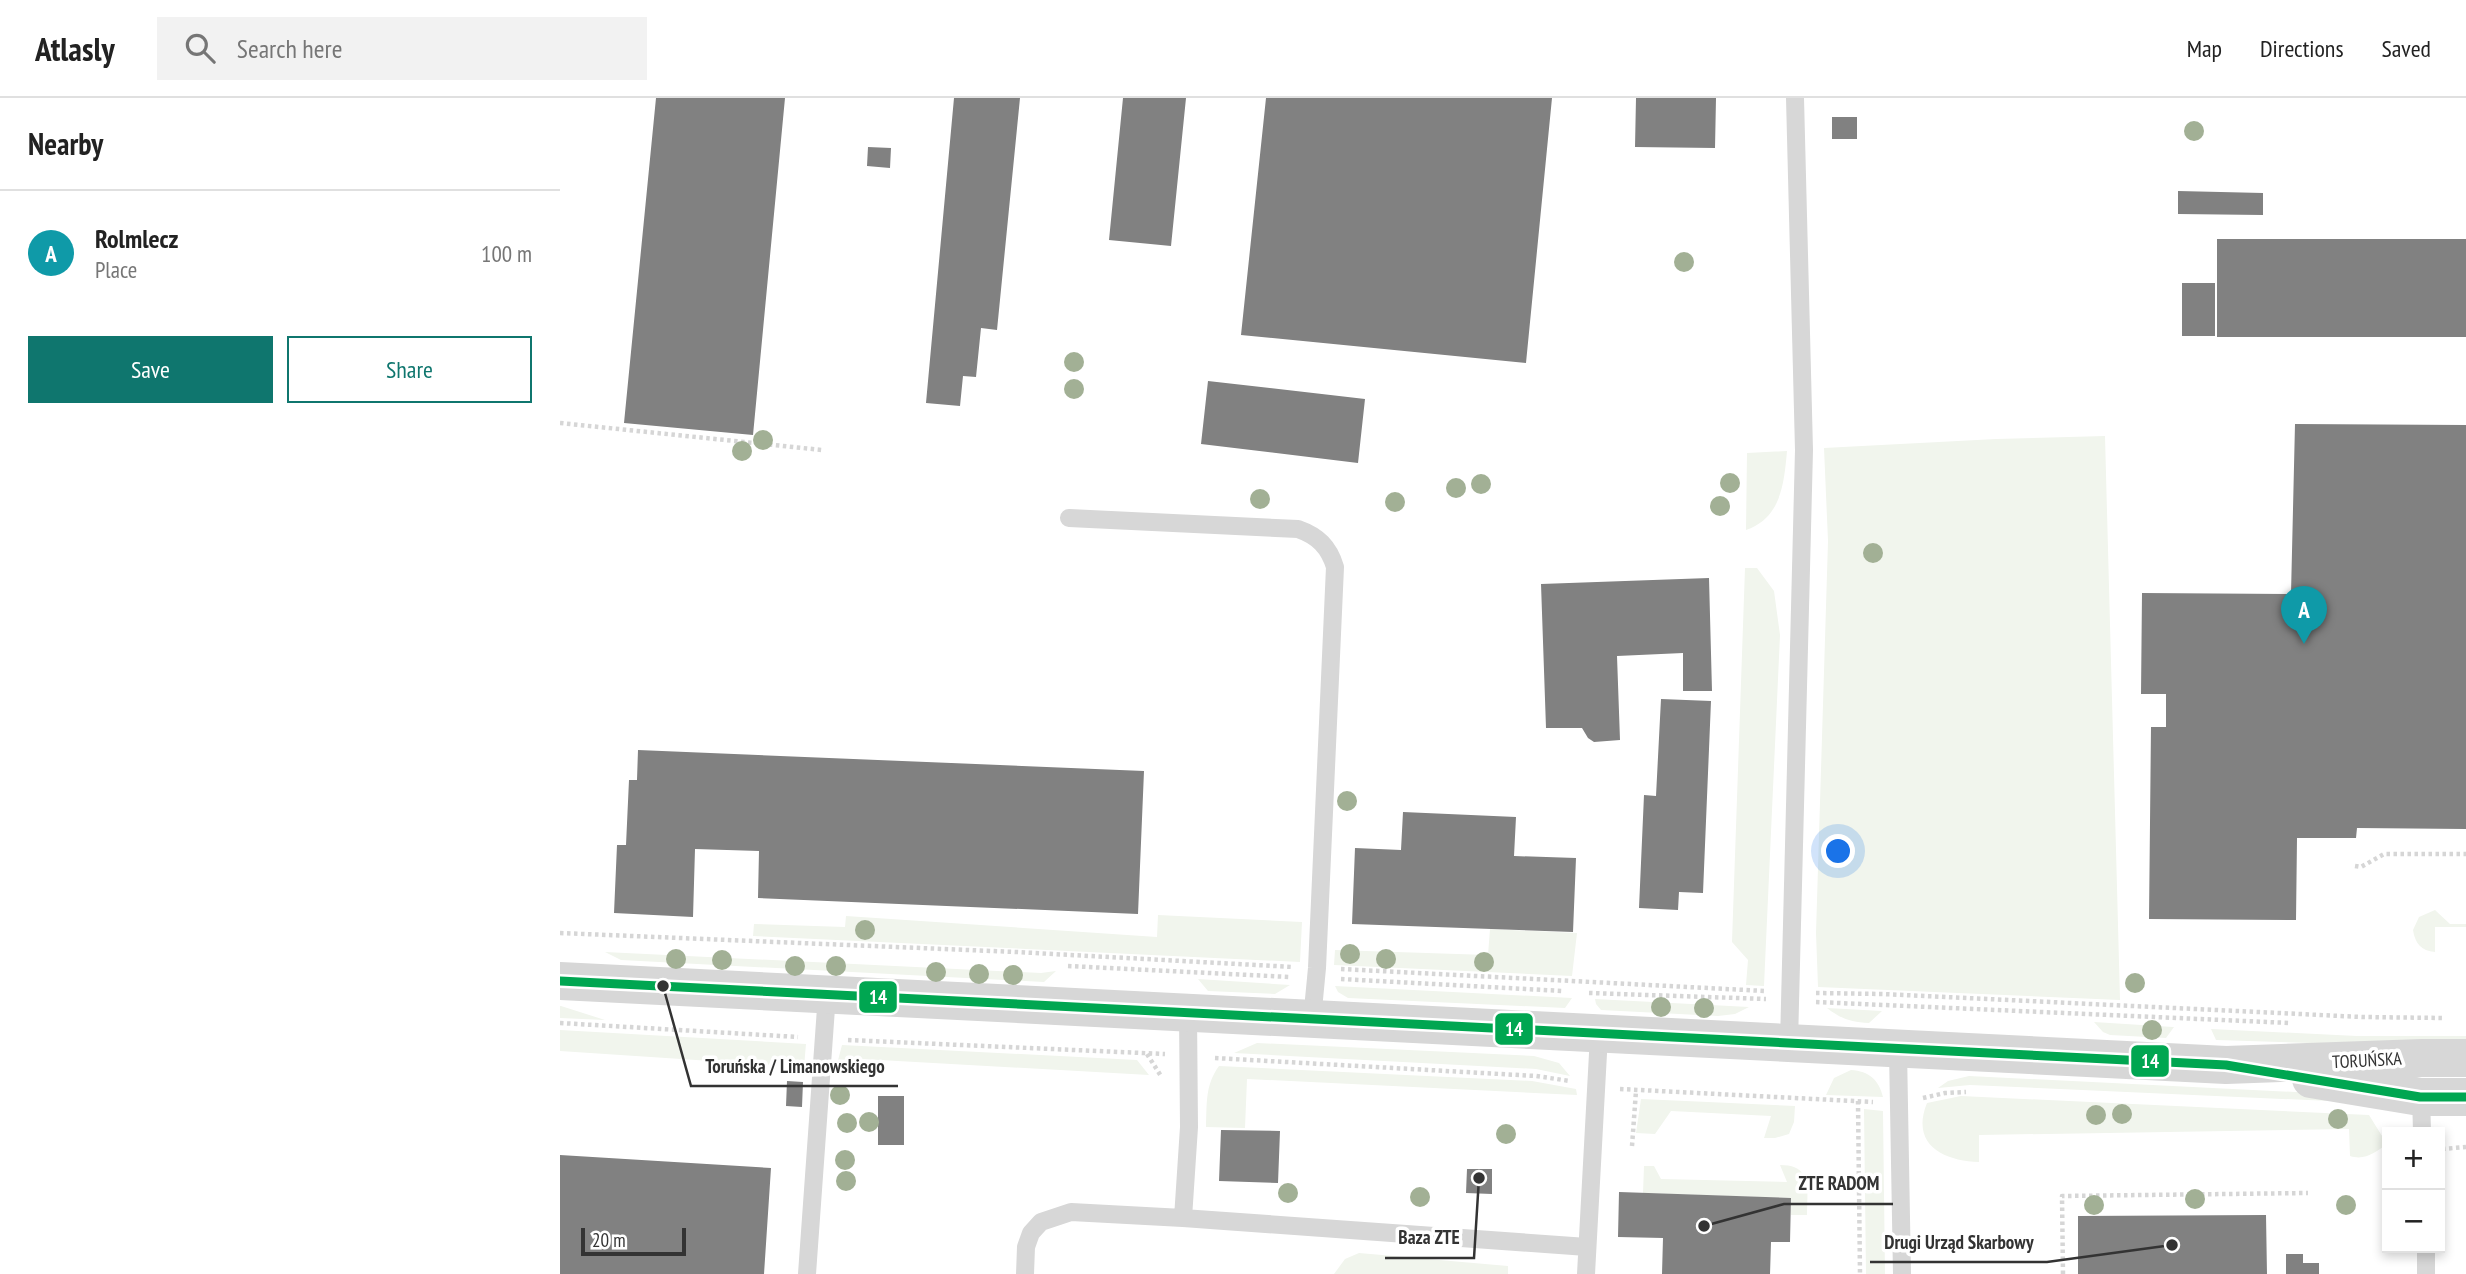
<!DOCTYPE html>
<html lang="en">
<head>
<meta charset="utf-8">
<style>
	:root { --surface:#fff; --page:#f2f2f2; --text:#222; --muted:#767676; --line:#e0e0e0; --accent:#0f766e }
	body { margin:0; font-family:"PT Sans Narrow",sans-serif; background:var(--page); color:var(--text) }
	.controls { position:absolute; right:21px; bottom:21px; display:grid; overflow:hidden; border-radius:0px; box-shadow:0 4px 10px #0003 }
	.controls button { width:63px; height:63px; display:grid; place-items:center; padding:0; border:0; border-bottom:2px solid var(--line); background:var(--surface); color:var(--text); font:35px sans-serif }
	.scale { position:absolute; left:21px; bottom:18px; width:105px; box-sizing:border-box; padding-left:7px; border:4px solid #333; border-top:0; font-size:19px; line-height:24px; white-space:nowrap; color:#333; -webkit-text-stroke:5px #fff; paint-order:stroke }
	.you { position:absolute; left:1279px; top:754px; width:24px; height:24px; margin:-18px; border:5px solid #fff; border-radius:50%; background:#1a73e8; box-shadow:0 0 0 10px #1a73e833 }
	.badge { display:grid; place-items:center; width:46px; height:46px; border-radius:50%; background:var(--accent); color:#fff; font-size:23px; font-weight:700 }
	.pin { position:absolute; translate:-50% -58px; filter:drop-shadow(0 2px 4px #0008) }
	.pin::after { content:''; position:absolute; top:37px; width:24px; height:21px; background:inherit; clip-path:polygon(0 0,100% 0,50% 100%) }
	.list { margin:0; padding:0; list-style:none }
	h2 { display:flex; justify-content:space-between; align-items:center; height:91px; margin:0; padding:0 28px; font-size:30px }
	h2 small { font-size:23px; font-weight:400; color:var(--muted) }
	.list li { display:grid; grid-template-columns:46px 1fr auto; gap:21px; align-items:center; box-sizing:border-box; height:126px; padding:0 28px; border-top:2px solid var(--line) }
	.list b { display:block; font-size:26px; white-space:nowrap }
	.list p { margin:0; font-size:23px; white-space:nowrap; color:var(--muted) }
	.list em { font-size:23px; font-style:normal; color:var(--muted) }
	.actions { display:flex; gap:14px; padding:21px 28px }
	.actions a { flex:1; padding:16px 0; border:2px solid var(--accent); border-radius:0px; text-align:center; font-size:24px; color:var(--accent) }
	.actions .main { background:var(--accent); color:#fff }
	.icon { flex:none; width:38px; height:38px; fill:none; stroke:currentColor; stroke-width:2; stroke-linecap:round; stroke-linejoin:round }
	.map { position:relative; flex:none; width:1906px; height:1176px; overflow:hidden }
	header { display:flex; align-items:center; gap:42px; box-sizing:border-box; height:98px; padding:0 35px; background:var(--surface); border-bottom:2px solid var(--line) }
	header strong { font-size:33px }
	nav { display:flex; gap:38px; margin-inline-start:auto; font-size:24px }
	.search { width:490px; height:63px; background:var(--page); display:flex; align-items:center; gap:18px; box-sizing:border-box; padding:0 24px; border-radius:0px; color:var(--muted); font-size:26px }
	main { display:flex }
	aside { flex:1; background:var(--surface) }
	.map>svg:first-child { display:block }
</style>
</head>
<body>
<header>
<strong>Atlasly</strong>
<div class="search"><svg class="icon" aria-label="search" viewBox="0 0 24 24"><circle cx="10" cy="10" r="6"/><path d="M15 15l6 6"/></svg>Search here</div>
<nav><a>Map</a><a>Directions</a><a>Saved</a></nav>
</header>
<main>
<aside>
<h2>Nearby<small></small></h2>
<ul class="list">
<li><span class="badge" style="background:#0f9aa8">A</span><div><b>Rolmlecz</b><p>Place</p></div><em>100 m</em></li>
</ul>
<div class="actions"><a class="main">Save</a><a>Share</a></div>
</aside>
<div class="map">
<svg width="1906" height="1176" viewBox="0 0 1906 1176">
	<rect width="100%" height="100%" fill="#fff"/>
	<path fill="#f1f5ed" d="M1545 338 1560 902 1258 889 1256 835 1268 443 1264 350 1436 341Z
		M1227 353C1224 386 1221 420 1186 432L1187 355Z
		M1185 470H1197L1214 493 1220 537 1204 888 1186 887 1188 862 1172 844Z
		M1875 812 1890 826H1906V829H1875V854C1861 853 1855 845 1853 832L1859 819Z
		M598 817 742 824 740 864 193 838 194 826 285 829 286 818 597 839Z
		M930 831 1017 835 1012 878 774 867 775 852 928 857Z
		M45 854 481 875 496 873 484 884 61 862Z
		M638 881 730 887 715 896 648 893Z
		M775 888 1012 900 1005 910 788 900 778 894Z
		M1035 901 1189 909 1175 916 1158 918 1041 912 1036 906Z
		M0 908H1L45 922 0 920Z
		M1267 910 1322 913 1309 925C1291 924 1281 921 1267 910Z
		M1534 924 1613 929H1614L1606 940 1550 937 1543 934Z
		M1651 931 1797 938H1906V950L1656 942Z
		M0 932 246 946 244 969 0 953Z
		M697 945 974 958 999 965 1010 978 976 971 674 955Z
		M282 947 577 962 589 977 302 961 301 971 276 970Z
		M659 968 972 983 1016 991 1017 997 687 981 685 1030 646 1029C647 1006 645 987 659 968Z
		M1291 972C1309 973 1319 982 1323 999L1266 997 1274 980Z
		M1409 978 1795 997 1814 1005 1410 987 1378 990 1388 983Z
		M1401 998 1809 1017 1827 1046C1816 1054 1805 1063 1790 1058L1789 1031 1419 1037V1064C1384 1063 1350 1047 1367 1005Z
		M1081 1001 1235 1008 1234 1024 1229 1036 1215 1040H1204L1211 1018 1111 1013 1095 1036 1076 1035Z
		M1304 1011 1323 1013 1325 1176H1306Z
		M1220 1067C1253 1067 1247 1091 1247 1117H1231V1100L1083 1095 1084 1068H1094L1101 1081 1227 1084Z
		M799 1155 948 1168V1176H774L785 1161Z"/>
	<path fill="#818181" d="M96 0H225L193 337 64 325Z
		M394 0H460L437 232 421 230 416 279 403 278 400 308 366 305Z
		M563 0H626L611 148 549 142Z
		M706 0H992L966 265 681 237Z
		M1076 0H1156L1155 50 1075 49Z
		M1272 19H1297V41H1272Z
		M308 49 331 50 330 70 307 68Z
		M1618 93 1703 95V117L1618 116Z
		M1657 141H1906V239H1657Z
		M1622 185H1655V238H1622Z
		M648 283 805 301 798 365 641 346Z
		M1735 326 1906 327V731L1797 730 1796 740H1737L1736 822 1589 821 1591 629H1606V596H1581L1582 495 1731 496Z
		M1149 480 1152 593H1123V555L1057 558 1060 642 1034 644 1028 640 1022 630H986L981 486Z
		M1101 601 1151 603 1143 795 1119 794 1118 812 1079 810 1084 697 1096 698Z
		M78 652 584 673 578 816 198 800 199 753 135 751 133 819 54 815 57 747H66L69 682H77Z
		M843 714 956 719 954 758 1016 760 1013 834 792 826 795 750 841 752Z
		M227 983 243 984 242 1009 226 1008Z
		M318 998H344V1047H318Z
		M661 1032 720 1033 718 1085 659 1083Z
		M0 1057 211 1070 204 1176H0Z
		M907 1071H932V1096L906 1095Z
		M1059 1094 1231 1100 1230 1144H1211L1210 1176H1102L1103 1140 1058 1139Z
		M1706 1117 1707 1176H1518V1118Z
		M1726 1156H1743V1165H1759V1176H1726Z"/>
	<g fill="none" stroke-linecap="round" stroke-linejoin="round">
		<path stroke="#d6d6d6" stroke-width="4.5" stroke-dasharray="3.5 3.5" stroke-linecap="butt" d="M0 325 262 352
			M1795 768 1801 769 1824 756H1906
			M0 835 456 854 733 869
			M508 868 730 879
			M781 871 1205 893
			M781 881 1003 893
			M1029 895 1206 901
			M1256 895 1323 896 1802 919 1884 920
			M1256 904 1730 925
			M0 925 238 939
			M288 942 605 956
			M587 956 601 978
			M655 960 976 978 1010 983
			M1060 991 1313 1004
			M1363 1000 1385 995 1406 994
			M1298 1003 1300 1176
			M1072 1048 1076 993
			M1882 1051 1906 1049
			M1503 1176 1502 1098 1748 1095"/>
		<path stroke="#d7d7d7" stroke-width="18" d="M509 420 738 431C758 438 769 449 775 469L757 870 752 922
			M1229 945 1244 352 1235 0
			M1338 952 1342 1176
			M1861 996 1862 1034
			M623 1120 629 1029 628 915
			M1866 1150V1176
			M247 1176 267 896
			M465 1176 466 1149 471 1135 481 1124 511 1114 623 1120 1027 1149
			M1026 1176 1039 937"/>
		<path stroke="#d7d7d7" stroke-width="38" d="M0 883 1666 967 1862 960H1906
			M1751 981 1860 999H1906"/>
		<g stroke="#fff" stroke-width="14">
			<path id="bus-1" d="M0 883 1666 967 1860 999H1906"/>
		</g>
		<use href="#bus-1" stroke="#00a651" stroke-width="9"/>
	</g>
	<g fill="#a2b095">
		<circle cx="1634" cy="33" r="10"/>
		<circle cx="1124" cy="164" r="10"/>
		<circle cx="514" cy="264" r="10"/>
		<circle cx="514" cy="291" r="10"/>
		<circle cx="203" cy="342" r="10"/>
		<circle cx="182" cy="353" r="10"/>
		<circle cx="1170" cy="385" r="10"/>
		<circle cx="921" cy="386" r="10"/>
		<circle cx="896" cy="390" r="10"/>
		<circle cx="700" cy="401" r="10"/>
		<circle cx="835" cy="404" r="10"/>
		<circle cx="1160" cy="408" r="10"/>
		<circle cx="1313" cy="455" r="10"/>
		<circle cx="787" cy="703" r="10"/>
		<circle cx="305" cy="832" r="10"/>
		<circle cx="790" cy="856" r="10"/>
		<circle cx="116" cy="861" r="10"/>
		<circle cx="826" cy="861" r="10"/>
		<circle cx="162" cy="862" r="10"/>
		<circle cx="924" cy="864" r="10"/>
		<circle cx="235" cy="868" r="10"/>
		<circle cx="276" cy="868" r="10"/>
		<circle cx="376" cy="874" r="10"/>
		<circle cx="419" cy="876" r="10"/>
		<circle cx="453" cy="877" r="10"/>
		<circle cx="1575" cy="885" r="10"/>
		<circle cx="1101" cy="909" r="10"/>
		<circle cx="1144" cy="910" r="10"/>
		<circle cx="1592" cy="932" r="10"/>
		<circle cx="280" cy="997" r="10"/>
		<circle cx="1562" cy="1016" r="10"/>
		<circle cx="1536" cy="1017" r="10"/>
		<circle cx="1778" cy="1021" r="10"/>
		<circle cx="309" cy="1024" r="10"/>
		<circle cx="287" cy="1025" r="10"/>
		<circle cx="946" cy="1036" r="10"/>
		<circle cx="285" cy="1062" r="10"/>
		<circle cx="286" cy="1083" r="10"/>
		<circle cx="728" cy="1095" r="10"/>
		<circle cx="860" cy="1099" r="10"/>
		<circle cx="1635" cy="1101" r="10"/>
		<circle cx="1534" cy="1107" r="10"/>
		<circle cx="1786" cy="1107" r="10"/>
	</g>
	<g text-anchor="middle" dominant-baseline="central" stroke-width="7" stroke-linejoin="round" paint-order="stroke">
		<g font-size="18" fill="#333" stroke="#fff">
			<text transform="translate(1807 962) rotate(-3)">TORUŃSKA</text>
		</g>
	</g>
	<path fill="none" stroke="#333" stroke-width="2.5" d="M103 888L131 988H338M1144 1128L1224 1106H1333M919 1080L914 1160H825M1612 1147L1487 1164H1310"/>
	<g fill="#333" stroke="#fff" stroke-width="2.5">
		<circle cx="103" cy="888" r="7"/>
		<circle cx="1144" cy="1128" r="7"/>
		<circle cx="919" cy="1080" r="7"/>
		<circle cx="1612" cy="1147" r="7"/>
	</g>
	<g font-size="19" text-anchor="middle" font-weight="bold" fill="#333" stroke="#fff" stroke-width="7" stroke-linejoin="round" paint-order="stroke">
		<text x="235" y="975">Toruńska / Limanowskiego</text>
		<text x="1279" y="1092">ZTE RADOM</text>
		<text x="869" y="1146">Baza ZTE</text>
		<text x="1399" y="1151">Drugi Urząd Skarbowy</text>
	</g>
	<g stroke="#fff" stroke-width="2.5">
		<rect x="298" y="882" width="40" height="34" rx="7" fill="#00a651"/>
		<rect x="934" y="914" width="40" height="34" rx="7" fill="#00a651"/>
		<rect x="1570" y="946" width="40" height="34" rx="7" fill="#00a651"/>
	</g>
	<g font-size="19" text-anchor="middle" font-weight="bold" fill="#fff">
		<text x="318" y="906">14</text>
		<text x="954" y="938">14</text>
		<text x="1590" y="970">14</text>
	</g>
</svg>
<div class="controls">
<button>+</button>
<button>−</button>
</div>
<div class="scale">20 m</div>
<div class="you"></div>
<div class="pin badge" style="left:1744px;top:546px;background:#0f9aa8">A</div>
</div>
</main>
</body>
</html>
